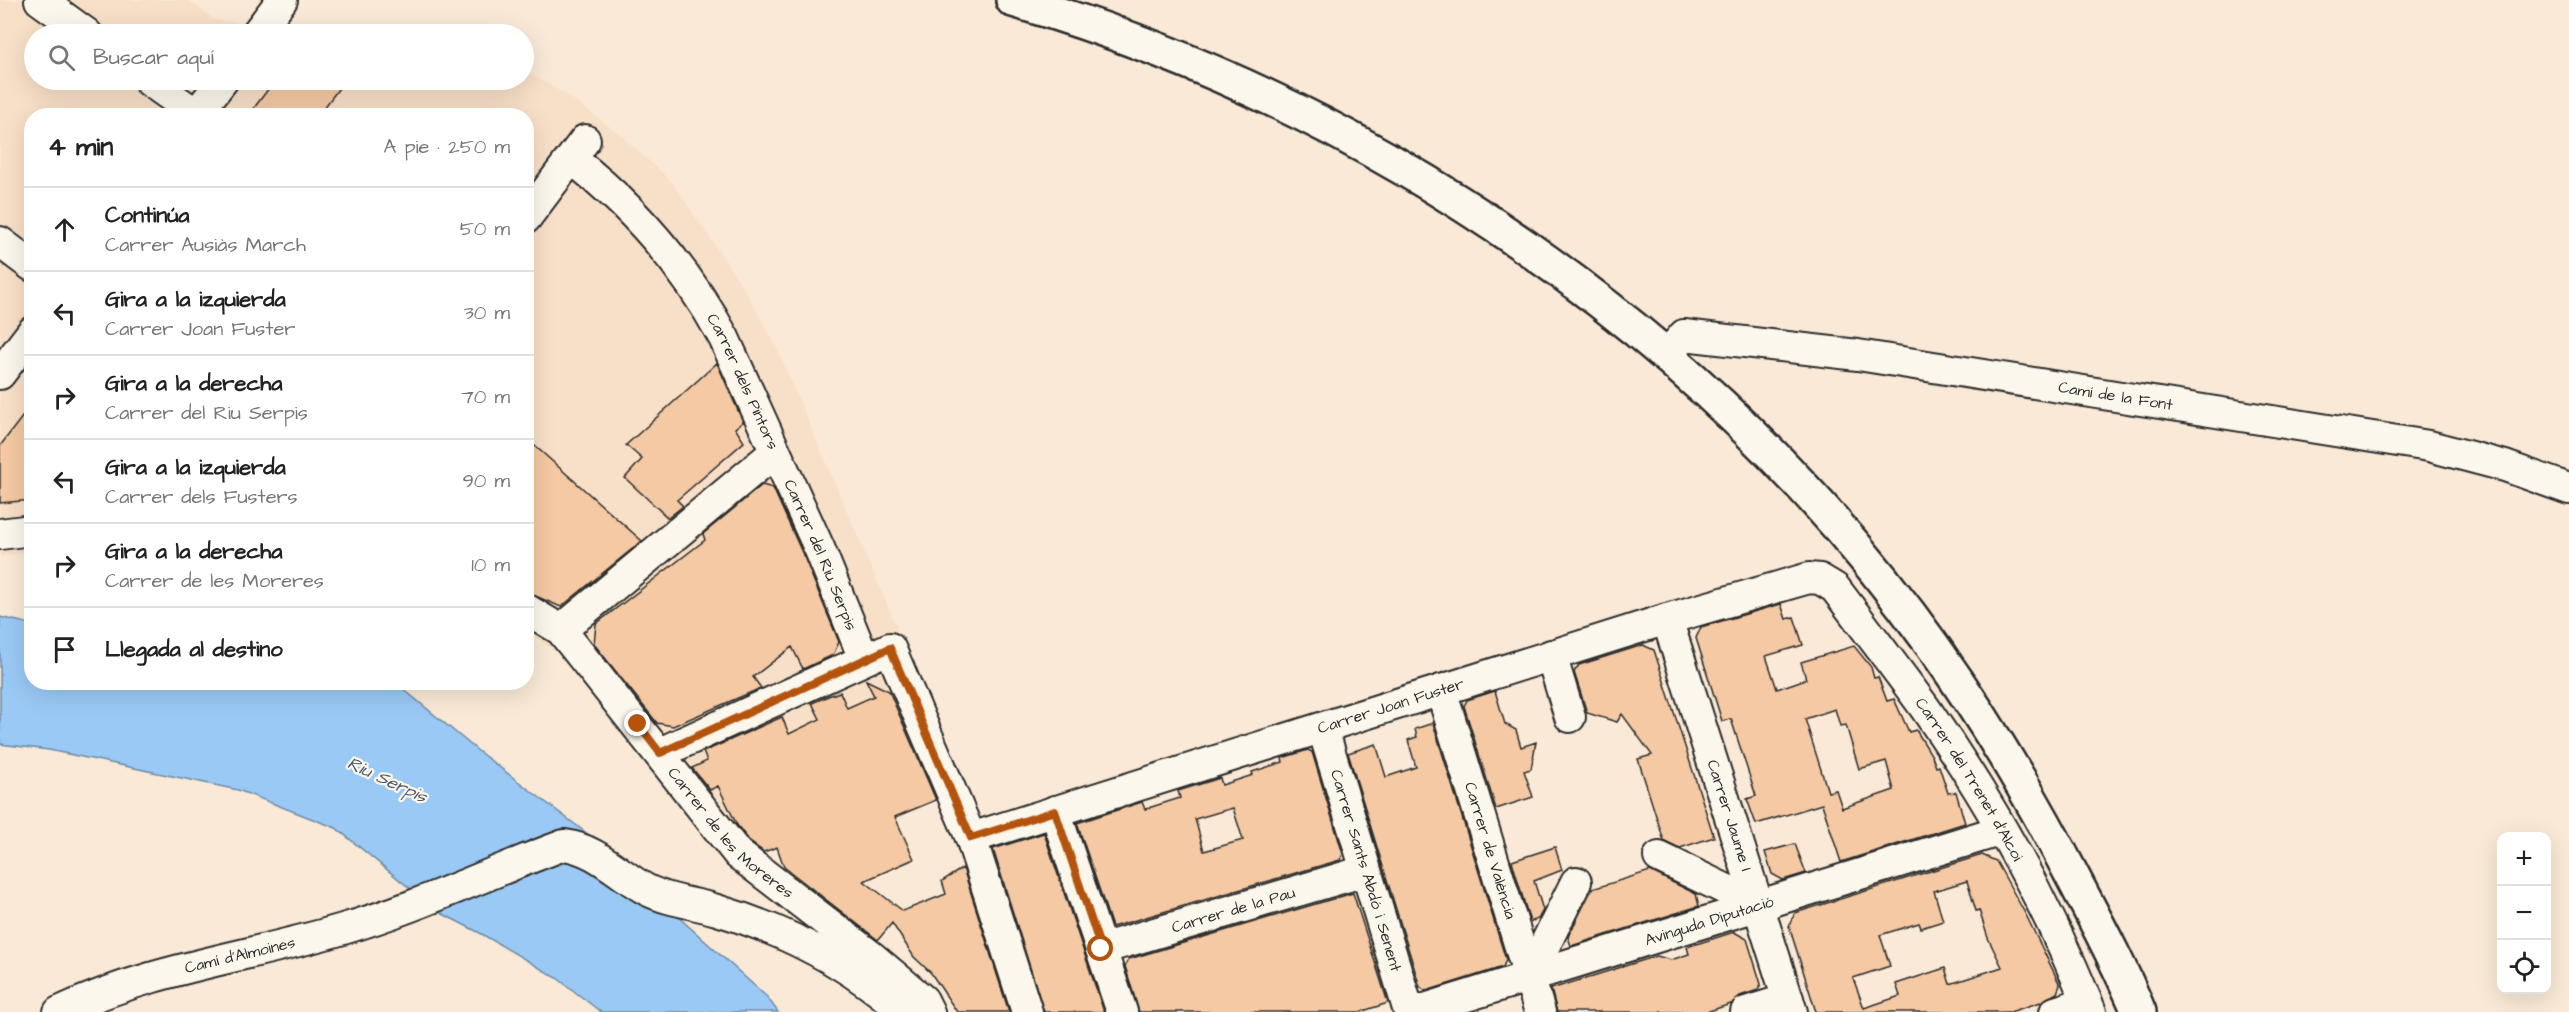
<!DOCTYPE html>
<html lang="es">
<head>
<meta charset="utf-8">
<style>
	:root { --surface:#fff; --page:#f6f6f6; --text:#222; --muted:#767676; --line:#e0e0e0 }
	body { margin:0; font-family:"Architects Daughter",sans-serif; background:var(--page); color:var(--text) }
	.controls { position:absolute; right:18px; bottom:18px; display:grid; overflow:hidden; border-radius:12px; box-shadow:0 6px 24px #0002 }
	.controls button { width:54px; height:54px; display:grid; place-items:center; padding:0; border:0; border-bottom:2px solid var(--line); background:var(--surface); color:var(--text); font:30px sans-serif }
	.stop { position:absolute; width:18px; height:18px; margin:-14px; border:4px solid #b45309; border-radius:50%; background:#fff }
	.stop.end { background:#b45309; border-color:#fff; box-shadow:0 2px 6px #0008 }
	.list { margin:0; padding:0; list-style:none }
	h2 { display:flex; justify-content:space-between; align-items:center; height:78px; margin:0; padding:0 24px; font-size:26px }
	h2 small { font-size:20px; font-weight:400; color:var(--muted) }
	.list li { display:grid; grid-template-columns:39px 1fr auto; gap:18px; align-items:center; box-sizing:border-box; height:84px; padding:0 24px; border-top:2px solid var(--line) }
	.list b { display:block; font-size:22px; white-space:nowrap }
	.list p { margin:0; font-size:20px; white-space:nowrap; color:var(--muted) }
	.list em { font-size:20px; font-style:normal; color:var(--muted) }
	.icon { flex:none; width:33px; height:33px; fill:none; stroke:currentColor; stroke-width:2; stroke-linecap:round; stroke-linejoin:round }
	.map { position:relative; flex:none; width:2569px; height:1012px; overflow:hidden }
	.search { position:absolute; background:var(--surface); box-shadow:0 6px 24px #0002; left:24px; top:24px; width:510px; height:66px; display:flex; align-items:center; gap:15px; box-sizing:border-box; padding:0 21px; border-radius:33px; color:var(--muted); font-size:22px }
	.panel { position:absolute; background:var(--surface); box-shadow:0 6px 24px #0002; left:24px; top:108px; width:510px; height:582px; border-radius:24px }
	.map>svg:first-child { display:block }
</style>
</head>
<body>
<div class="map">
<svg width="2569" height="1012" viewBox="0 0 2569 1012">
	<rect width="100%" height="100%" fill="#f9e9d6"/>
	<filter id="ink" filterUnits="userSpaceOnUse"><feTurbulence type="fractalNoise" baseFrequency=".0167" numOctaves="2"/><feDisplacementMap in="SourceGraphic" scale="12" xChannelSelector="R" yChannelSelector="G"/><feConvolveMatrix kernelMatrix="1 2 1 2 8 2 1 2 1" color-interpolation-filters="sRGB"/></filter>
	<g filter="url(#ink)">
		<path fill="#f8dfc7" d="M0 0H188L215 20 320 34H34V80H524V70L568 96 619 134 671 181 743 287 774 342 958 770 727 868 567 660 527 631 526 116H32L31 552 0 556Z"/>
		<path fill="#9ac9f5" stroke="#6e8aa4" stroke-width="1.5" d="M0 617 31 624 32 682 396 683 478 751 613 853 665 905 767 997 778 1012H601L557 978 480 933 439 912 336 828 238 790 49 750 0 744Z"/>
		<path fill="#f4c9a3" stroke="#2b2b2b" stroke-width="1.5" fill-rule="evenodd" d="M275 80H345L318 116H248Z
			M717 363 743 422 735 428 744 442 677 500 683 506 668 518 625 478 642 459 626 445Z
			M32 404V500L0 503V446Z
			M535 446 642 541 561 607 526 592V455Z
			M762 485 773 488 804 557 839 642 833 655 803 669 792 647 753 677 761 688 673 726 657 723 594 644 596 624 705 540 703 534Z
			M1781 604 1786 619 1794 617 1803 645 1766 656 1777 689 1806 679 1801 662 1854 646 1871 667 1874 678 1878 677 1887 701 1894 699 1909 732 1916 730 1932 756 1936 767 1939 766 1948 793 1956 792 1965 823 1841 862 1822 804 1756 824 1747 799 1756 796 1731 719 1722 721 1696 638 1701 627ZM1835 709 1840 726 1846 725 1859 769 1886 761 1894 790 1842 808 1836 790 1828 792 1805 719Z
			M1643 645 1654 650 1714 837 1680 848 1664 841 1638 759 1652 755 1622 714 1617 722 1587 713 1574 672 1579 665Z
			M866 680 889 691 936 800 895 817 914 859 864 881 903 911 946 894 942 881 963 868 1009 1012H957L931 973 914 957 892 923 878 940 784 867 777 847 764 852 750 842 737 825 718 786 710 790 692 768 707 761 703 752 782 717 789 734 820 719 812 703 828 696 840 692 847 708 874 696Z
			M1495 691 1505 724 1516 730 1521 747 1536 742 1531 769 1524 771 1533 797 1496 809 1464 706 1467 700Z
			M1433 723 1506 960 1503 967 1426 991 1420 987 1348 753 1376 744 1386 777 1416 767 1408 740 1417 737 1415 729Z
			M1308 750 1312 752 1343 854 1340 860 1112 927 1077 823 1142 802 1145 809 1180 798 1178 791 1220 778 1222 785 1253 775 1252 772 1283 762 1282 758ZM1233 808 1243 840 1204 851 1195 819Z
			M1044 833 1104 1012H1044L993 849Z
			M1795 844 1806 873 1783 880 1772 874 1765 852Z
			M1555 847 1562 870 1534 881 1543 910 1538 919 1530 922 1512 861Z
			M1982 855 1996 861 2026 915 2060 985 2057 993 2041 1002 2010 1012H1816L1789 926 1795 913ZM1967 881 1976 911 1979 910 1988 938 2002 967 1950 984 1945 968 1896 984 1900 996 1864 1008 1853 978 1890 966 1880 935 1919 923 1921 928 1943 921 1934 891Z
			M1650 871 1696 894 1699 906 1571 946 1568 937 1592 889Z
			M1353 893 1388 1003 1360 1012H1139L1125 966 1129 959Z
			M1734 932 1747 939 1761 984 1758 990 1740 996 1731 1004 1706 1012H1557L1551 989 1657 956 1671 960 1689 954 1687 947Z"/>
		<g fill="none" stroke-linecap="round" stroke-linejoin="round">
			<g stroke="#2b2b2b" stroke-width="34">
				<g id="minor">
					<path d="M40 0 87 34"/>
					<path d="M256 34 282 0"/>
					<path d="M148 80 196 114"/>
					<path d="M195 116 223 80"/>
					<path id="s1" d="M572 159C635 208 686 268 724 338L820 550 864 659"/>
					<path d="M526 218 585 140"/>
					<path d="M0 242 32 266"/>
					<path id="s2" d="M1665 357 1684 335 1858 355 2429 446 2505 466 2569 489"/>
					<path d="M0 374 32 332"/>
					<path d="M0 534 32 530"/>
					<path id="s3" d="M526 609 561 630 738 854 872 957 923 1000 929 1012"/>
					<path id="s4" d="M1667 619 1792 1012"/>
					<path d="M561 630 774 453"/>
					<path d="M1551 655 1570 717"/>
					<path id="s5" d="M1441 690 1540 1012"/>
					<path id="s6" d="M1323 729 1409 1012"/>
					<path d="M660 753 890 648 971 838 1027 1012"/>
					<path d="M1055 811 1122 1012"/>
					<path id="s7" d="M971 838 1667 619 1809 578 1820 579 1835 588C1865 628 1896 668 1925 708 1991 802 2048 906 2091 1012"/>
					<path d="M1659 857 1760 906"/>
					<path id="s8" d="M1101 949 1365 871"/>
					<path d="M1529 977 1576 882"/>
					<path id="s9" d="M59 1012C149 969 248 957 343 929 419 907 490 872 564 845 597 849 619 875 647 890 669 901 694 903 717 910 787 931 849 963 904 1012"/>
					<path id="s10" d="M1415 1012 2002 830"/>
					<path d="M1746 1012 1788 999"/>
					<path d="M2055 1012 2087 1002"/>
				</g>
			</g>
			<g stroke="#2b2b2b" stroke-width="38">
				<path id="major" d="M1013 0C1379 108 1712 337 1935 649 1988 724 2035 803 2077 885 2099 927 2121 968 2139 1012"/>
			</g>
			<use href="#minor" stroke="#fbf7ec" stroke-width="30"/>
			<use href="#major" stroke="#fbf7ec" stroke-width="33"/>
		</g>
	</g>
	<g fill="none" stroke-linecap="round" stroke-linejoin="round" filter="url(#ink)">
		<path stroke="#b45309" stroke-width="8" d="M638 724 660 753 890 648 971 838 1055 811 1101 949"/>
	</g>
	<g text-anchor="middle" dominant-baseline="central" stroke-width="4.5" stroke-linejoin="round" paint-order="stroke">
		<g font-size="16" fill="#2b2b2b" stroke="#fbf7ec">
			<text stroke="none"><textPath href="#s1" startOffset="284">Carrer dels Pintors</textPath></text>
			<text stroke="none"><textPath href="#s2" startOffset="465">Camí de la Font</textPath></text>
			<text stroke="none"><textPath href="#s1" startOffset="474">Carrer del Riu Serpis</textPath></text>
			<text stroke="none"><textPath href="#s7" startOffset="440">Carrer Joan Fuster</textPath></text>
			<text stroke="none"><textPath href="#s7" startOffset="1140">Carrer del Trenet d'Alcoi</textPath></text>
			<text stroke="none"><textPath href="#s4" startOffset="206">Carrer Jaume I</textPath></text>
			<text stroke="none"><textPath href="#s3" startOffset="306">Carrer de les Moreres</textPath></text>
			<text stroke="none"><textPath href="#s5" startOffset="168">Carrer de València</textPath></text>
			<text stroke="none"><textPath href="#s6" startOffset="148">Carrer Sants Abdó i Senent</textPath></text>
			<text stroke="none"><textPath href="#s8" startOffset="138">Carrer de la Pau</textPath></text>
			<text stroke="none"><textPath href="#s10" startOffset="308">Avinguda Diputació</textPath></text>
			<text stroke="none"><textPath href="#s9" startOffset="190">Camí d'Almoines</textPath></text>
		</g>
		<g font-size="18" font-style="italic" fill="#4c5a68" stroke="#fbf7ec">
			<text transform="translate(387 780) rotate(25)">Riu Serpis</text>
		</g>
	</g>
</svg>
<div class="controls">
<button>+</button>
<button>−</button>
<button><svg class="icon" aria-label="locate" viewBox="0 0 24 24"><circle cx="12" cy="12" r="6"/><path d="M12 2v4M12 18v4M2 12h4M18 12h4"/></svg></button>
</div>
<div class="stop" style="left:1101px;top:949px"></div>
<div class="stop end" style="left:638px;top:724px"></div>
<div class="search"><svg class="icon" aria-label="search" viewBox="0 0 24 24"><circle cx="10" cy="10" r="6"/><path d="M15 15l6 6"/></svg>Buscar aquí</div>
<section class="panel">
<h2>4 min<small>A pie · 250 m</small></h2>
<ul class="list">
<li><svg class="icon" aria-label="ahead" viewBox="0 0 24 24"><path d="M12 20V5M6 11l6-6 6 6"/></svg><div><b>Continúa</b><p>Carrer Ausiàs March</p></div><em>50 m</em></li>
<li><svg class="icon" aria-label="left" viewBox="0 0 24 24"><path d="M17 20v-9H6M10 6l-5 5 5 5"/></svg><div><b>Gira a la izquierda</b><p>Carrer Joan Fuster</p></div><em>30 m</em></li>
<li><svg class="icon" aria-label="right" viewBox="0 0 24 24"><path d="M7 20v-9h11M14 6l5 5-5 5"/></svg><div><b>Gira a la derecha</b><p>Carrer del Riu Serpis</p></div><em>70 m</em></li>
<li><svg class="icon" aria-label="left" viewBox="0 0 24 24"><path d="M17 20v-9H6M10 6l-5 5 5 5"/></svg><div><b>Gira a la izquierda</b><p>Carrer dels Fusters</p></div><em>90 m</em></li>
<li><svg class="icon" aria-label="right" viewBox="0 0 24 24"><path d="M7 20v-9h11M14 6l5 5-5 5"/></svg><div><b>Gira a la derecha</b><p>Carrer de les Moreres</p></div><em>10 m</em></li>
<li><svg class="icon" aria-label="arrive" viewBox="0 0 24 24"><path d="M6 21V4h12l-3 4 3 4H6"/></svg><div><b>Llegada al destino</b></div></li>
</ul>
</section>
</div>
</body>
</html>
